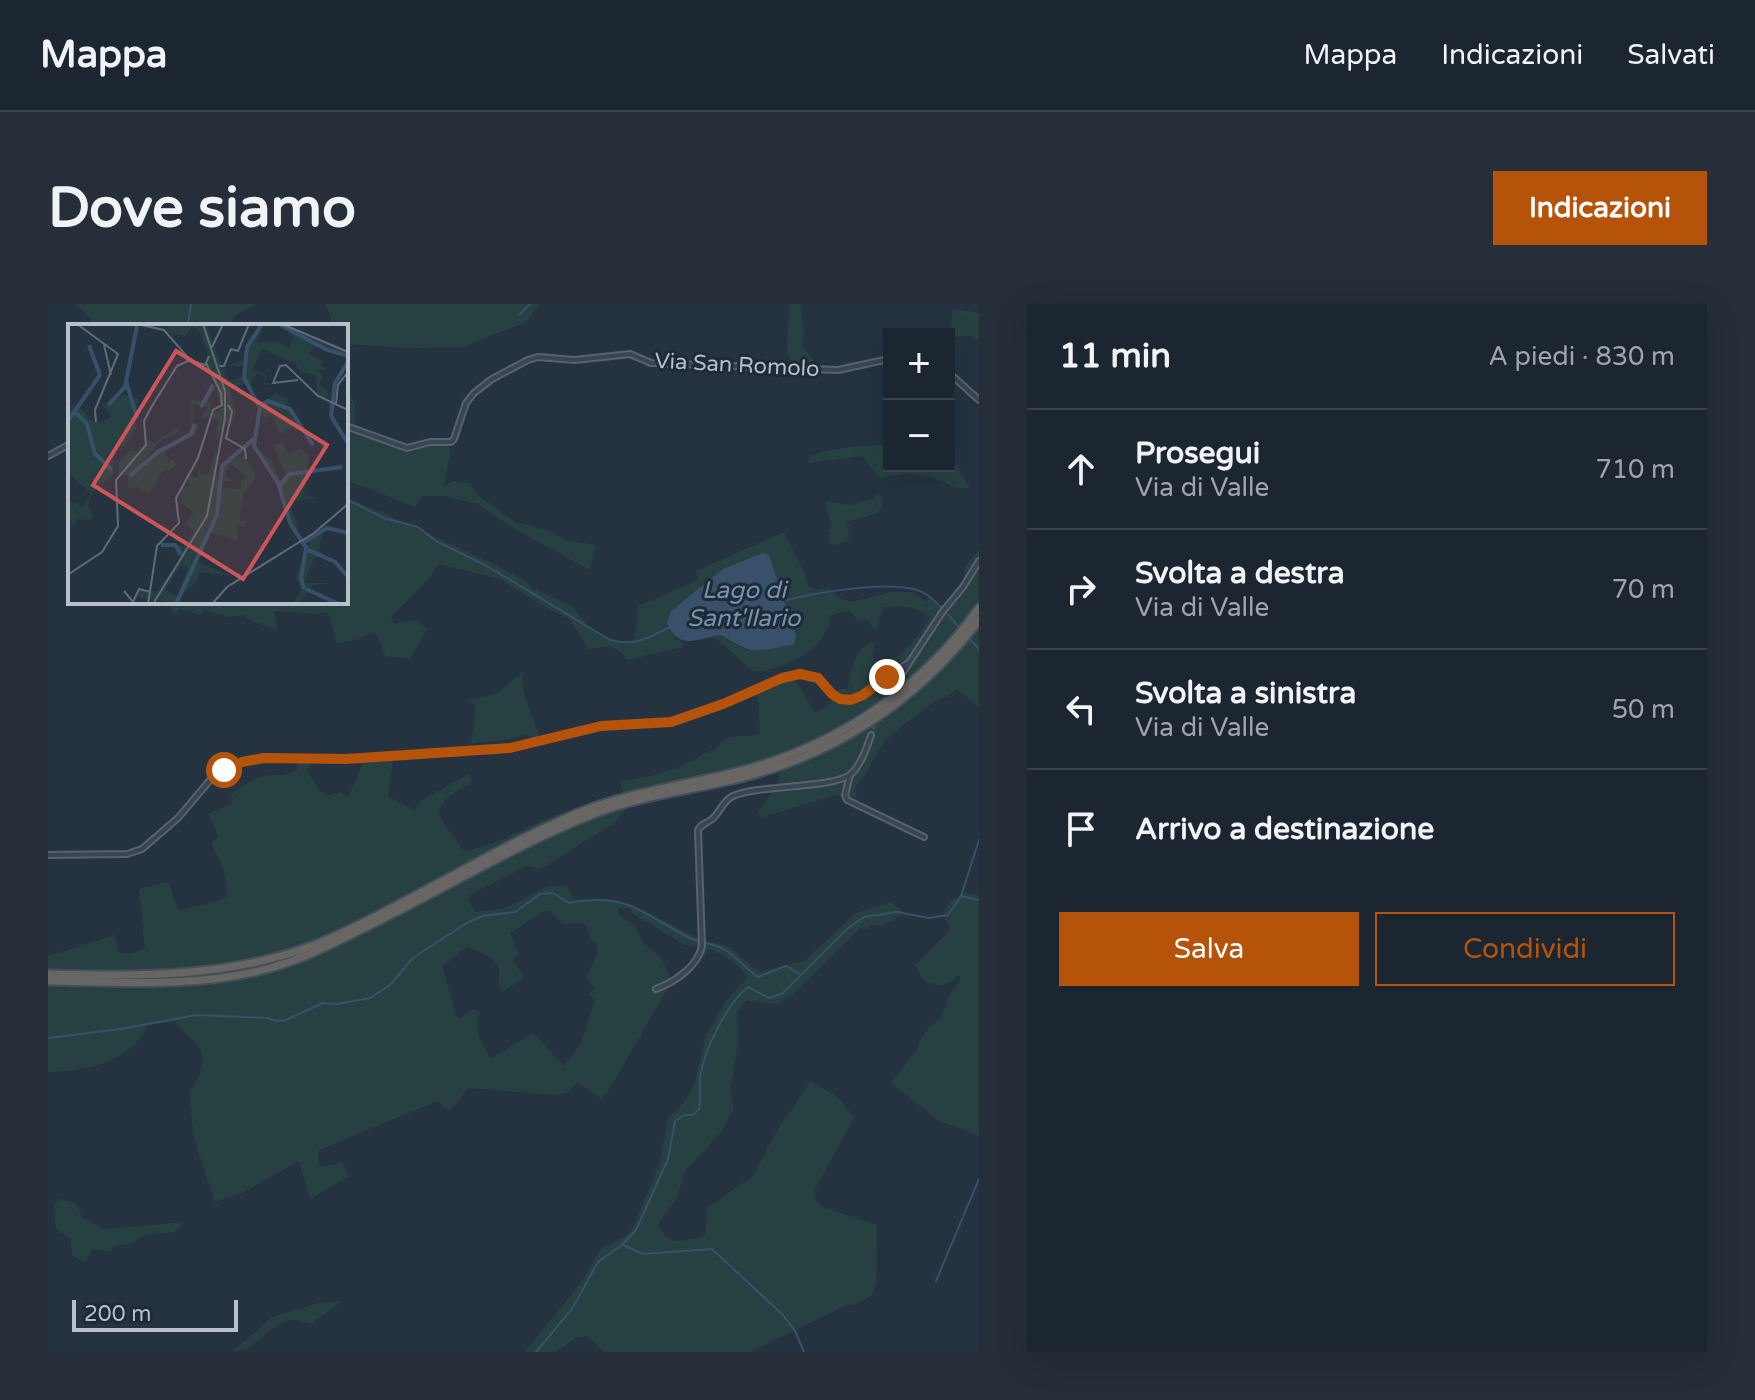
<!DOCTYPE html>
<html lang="it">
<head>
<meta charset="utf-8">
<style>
	:root { --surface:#1c2631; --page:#252e39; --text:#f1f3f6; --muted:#a0a5ab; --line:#3a434d; --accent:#b45309 }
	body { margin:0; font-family:"Varela Round",sans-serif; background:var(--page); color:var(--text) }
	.controls { position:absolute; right:24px; top:24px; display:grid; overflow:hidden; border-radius:0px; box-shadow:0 8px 32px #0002 }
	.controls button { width:72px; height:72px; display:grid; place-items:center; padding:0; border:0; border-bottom:2px solid var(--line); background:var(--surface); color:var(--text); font:40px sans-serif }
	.scale { position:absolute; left:24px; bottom:20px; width:166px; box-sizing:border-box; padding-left:8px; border:4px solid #b6bfcb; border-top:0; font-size:22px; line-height:28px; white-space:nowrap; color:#b6bfcb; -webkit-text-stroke:6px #1e2a36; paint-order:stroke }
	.stop { position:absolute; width:24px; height:24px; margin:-18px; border:6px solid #b45309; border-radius:50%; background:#fff }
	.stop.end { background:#b45309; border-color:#fff; box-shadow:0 2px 8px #0008 }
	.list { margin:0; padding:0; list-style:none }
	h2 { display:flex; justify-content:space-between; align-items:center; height:104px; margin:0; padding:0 32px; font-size:34px }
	h2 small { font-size:26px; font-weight:400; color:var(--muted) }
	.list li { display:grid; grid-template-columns:52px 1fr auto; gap:24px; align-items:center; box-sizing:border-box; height:120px; padding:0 32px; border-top:2px solid var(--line) }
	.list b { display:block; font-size:30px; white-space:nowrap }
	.list p { margin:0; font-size:26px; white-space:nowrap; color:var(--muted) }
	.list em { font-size:26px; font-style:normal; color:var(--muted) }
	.actions { display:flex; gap:16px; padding:24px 32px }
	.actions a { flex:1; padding:18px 0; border:2px solid var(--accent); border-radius:0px; text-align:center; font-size:28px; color:var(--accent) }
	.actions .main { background:var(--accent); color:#fff }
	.icon { flex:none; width:44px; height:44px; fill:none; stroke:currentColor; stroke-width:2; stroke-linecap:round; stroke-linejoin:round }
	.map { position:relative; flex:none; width:931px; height:1048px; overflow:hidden; border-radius:0px }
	header { display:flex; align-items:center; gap:48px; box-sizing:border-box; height:112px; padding:0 40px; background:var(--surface); border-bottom:2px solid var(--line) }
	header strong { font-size:38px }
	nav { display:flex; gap:44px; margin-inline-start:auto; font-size:28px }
	.intro { display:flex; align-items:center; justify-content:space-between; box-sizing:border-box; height:192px; padding:0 48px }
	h1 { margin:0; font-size:56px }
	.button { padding:20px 36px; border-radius:0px; background:var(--accent); color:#fff; font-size:28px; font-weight:700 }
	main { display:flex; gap:48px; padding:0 48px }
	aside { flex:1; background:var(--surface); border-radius:0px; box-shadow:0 8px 32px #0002 }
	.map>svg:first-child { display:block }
</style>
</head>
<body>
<header>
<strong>Mappa</strong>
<nav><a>Mappa</a><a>Indicazioni</a><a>Salvati</a></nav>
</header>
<div class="intro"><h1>Dove siamo</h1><a class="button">Indicazioni</a></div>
<main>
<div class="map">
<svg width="931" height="1048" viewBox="0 0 931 1048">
	<rect width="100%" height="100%" fill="#253341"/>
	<path fill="#274142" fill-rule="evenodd" d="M27 0H209L188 11 180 22H40L43 15Z
		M277 0H492L478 18 415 43 361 44 298 40V22H282L283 14Z
		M741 0H753L756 30 753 41 773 65 746 63 739 50Z
		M905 5 931 9V36L923 32 902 33Z
		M298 84 307 100V126L359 144 382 138H397L403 146 396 182 404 177 422 179 428 190 467 218 499 226 520 237 548 241 542 266 465 224 429 200 397 192H375L367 203 298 176Z
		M841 140V162H901V148L922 184C907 187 899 178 885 174 868 169 848 169 832 175L814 152 761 159 760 154 772 148 803 143Z
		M828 190 833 192 835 198 830 209 799 218 801 233 798 238 785 241 781 237V226L784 225 777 197 801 201 826 194Z
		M298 193C348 215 398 237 447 261 459 268 476 273 484 284L524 302 542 324 553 331 577 340 579 337 587 335 590 302 650 276 648 267 736 228 757 270 760 282 771 286 781 283 791 294 803 298 843 288H864L879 298 880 292 895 306 915 283 917 263 931 245V304L915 324 842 397 745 450 577 493 572 477C594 474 617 470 637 460 648 455 655 448 667 446 683 424 695 437 712 429L711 400 707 386 745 372 767 409 782 400 790 385H800C802 365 806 343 827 338L824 351 831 364C852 354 870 334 882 314 867 301 854 302 835 303L828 328 818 315 810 318 802 307 780 312 782 319C778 326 774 335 768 341 759 352 719 371 705 367L665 332C678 330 684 339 695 344 712 351 731 343 747 337L721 252C658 270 654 274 626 334L634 338 635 343 578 356 577 351 561 342 541 345 520 314 497 303 452 275 390 260 383 272 343 313 345 320 369 316 379 325 362 355 337 352 327 327 310 335 289 340 280 308 270 310 227 307 229 327C216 320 206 320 195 311L181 313 156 306 152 311 132 305 126 312 122 298H298Z
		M931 316V403L908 385C901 393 896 393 887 398 872 407 856 421 842 432 826 447 822 469 807 484L809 494 799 496 789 491 714 513 710 507C722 492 731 482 733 462L749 456 847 402Z
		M475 368V387L493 435 484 437 479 430 464 435 423 440 428 403 421 396 450 389Z
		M346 450 340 492 366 506 374 496 421 470 424 478C411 486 393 494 390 510L414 545 418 547C453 540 481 520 514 509L520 514 256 645 156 669 0 670V652L67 631 71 648C81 652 88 648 97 644L91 585 120 578 130 606 170 597 179 592 176 566 163 539 171 532 160 510 183 500 185 496 183 490C193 483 205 474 217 472 229 470 238 473 249 466L250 455H265L259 467 272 487 281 491 293 488 297 493 301 492 317 452Z
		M579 500 574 510 566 519 501 560 492 565 478 562 422 591 420 597 428 608C437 607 451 606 459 603 481 595 493 578 518 582L527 596H566L583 600 654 636 682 643 711 668 756 657 808 609 843 598 857 609 834 622 825 620 817 626 813 623 744 691 730 700 698 697 689 708 690 738 683 783 685 805 674 827 637 867 629 894 609 922C614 926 618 934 624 936 633 938 650 935 657 931L659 904 705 872 730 825 762 778 765 779 790 793 806 814 766 887 767 895 773 902 829 921 828 979 824 991 807 1001 801 1000 702 1048H556L539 1032 528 1034 508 1048H477L534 977 553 945 580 931 585 923 611 861 620 814 638 796 647 778 658 731 678 697 699 674C692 660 675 650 661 645L654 655 648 653 649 642 637 641 584 609 583 605 571 604 570 611 587 621 594 637 613 654 621 670 618 687 561 786 553 795 530 778 519 789 508 791 421 784 401 807 390 797 271 846 270 853 272 862 285 861 294 857 301 872 262 895 251 857 196 888 167 898 146 835 141 787C147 782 148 778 151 771 163 742 141 737 127 717L101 721C81 759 40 767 0 768V677H145L245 657 524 519ZM496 607H501L515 620 535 619 539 622 540 631 548 639 549 648 539 674 546 684 540 691 547 696 533 739 516 762 485 729 442 755C434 734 423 729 433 707L426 705 411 715 408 711 394 662 419 643C430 647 450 654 451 667 452 676 450 680 454 688L477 673 464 656 471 650 462 629Z
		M914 588 931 591V832L890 816 843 779 870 744 871 737 880 725 894 712 900 694 913 675 910 671 903 678 891 682 876 677 867 662 902 626 895 610 901 598 913 592Z
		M12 895 28 899 35 914 56 925 137 918 126 928 97 931 85 939 65 943 63 948 44 945 39 956 36 958 24 951 23 935 8 925 6 900Z
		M295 997 263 1020C255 1019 251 1015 243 1016 220 1020 208 1048 184 1048L224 1013 270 999Z"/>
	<path fill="#385069" d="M715 249 721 251 748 333 745 341C706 347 709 353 673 331 647 335 632 347 619 319L623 307 675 265Z"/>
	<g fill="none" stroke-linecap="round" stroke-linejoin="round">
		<path stroke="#385069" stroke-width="2" d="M471 11 482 0
			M140 22 143 0
			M298 195 336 214 370 223 388 237 439 262 562 336C589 343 600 333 623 323
			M735 297C766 289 849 274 876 289 890 297 901 313 912 324
			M919 332 931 345
			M913 592 931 596
			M0 734 73 725 148 711 220 714 228 717 238 716 275 699 289 700 322 694 342 681 365 654 420 618 435 612 467 608 492 590 505 589 521 599C580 588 592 609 642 634 653 639 666 639 677 646 689 653 698 665 710 673L738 662 752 670
			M575 941 595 950 664 945 735 1011 747 1027 756 1048
			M888 977 931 875
			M488 1048 524 1005 550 958 575 940 588 926 620 855 627 817 636 811H645L651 805C653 795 651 784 652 773 656 747 679 699 700 683L721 694 735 689 800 624 816 613 849 608 881 614 900 611 913 592 931 536"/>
		<path stroke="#3b4856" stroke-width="4" stroke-dasharray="4 2" stroke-linecap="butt" d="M823 431 830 415"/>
		<g stroke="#57626e" stroke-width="8">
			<path id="minor" d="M901 69 931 96
				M298 122 359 144 382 138H403L406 135 418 99 426 89 444 75 480 56 490 53 527 56 582 50 603 59 790 66 841 55
				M0 152 22 140
				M840 391 895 307 915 283 931 257
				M802 471 797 491 799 496 876 533
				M0 551 79 550 94 545 130 514 163 475 194 458 216 454 298 455 462 444 553 422 623 418 675 400 734 374 752 370 770 374 784 390 792 395 803 396 815 391 860 359
				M608 685C627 678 650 662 654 642L650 526C654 519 658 520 664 515 673 508 674 497 685 492 713 480 785 485 803 470 813 461 819 443 823 431"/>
		</g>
		<g stroke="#444f5b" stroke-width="11">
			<path id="trunk" d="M0 670C92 672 181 674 269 640 358 602 440 547 530 509 579 489 632 482 684 469 784 445 871 388 931 304
				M0 677C74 678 150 684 222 664 255 655 286 639 316 624 392 587 465 542 543 511 588 493 637 487 684 476 784 453 869 398 931 316"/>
		</g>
		<use href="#minor" stroke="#394551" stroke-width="4"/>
		<use href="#trunk" stroke="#676664" stroke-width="7"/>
	</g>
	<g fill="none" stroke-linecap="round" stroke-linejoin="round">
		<path stroke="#b45309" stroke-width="10" d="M176 466 194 458 216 454 298 455 462 444 553 422 623 418 675 400 734 374 752 370 770 374 784 390 792 395 803 396 815 391 839 373"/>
	</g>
	<g text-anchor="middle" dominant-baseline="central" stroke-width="6" stroke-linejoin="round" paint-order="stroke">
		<g font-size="22" fill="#b6bfcb" stroke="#1e2a36">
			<text transform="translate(689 61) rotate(3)">Via San Romolo</text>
		</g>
		<g font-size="24" font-style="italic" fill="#7593af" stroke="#1e2a36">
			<text x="696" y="286">Lago di<tspan x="696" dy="28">Sant'Ilario</tspan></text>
		</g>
	</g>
	<g transform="translate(20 20)">
		<rect width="280" height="280" fill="#253341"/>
		<path d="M101 0H142L139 4 160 57 175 53V42H159L176 35 189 5 193 7 188 18H212L221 24 225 12 207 0 280 28V33L246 22 241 30 255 37 252 41 260 46H250L255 52 251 62 260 67 259 76 249 71 248 51 232 48 228 40 194 25 184 46 199 51 197 59 205 60 196 61 197 52 189 49 183 57 184 73 177 60 162 65 168 89 162 104 156 97 147 122 150 97 144 94 145 87H152L149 62 140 76 143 81 141 92 132 95 140 84 125 80V99L131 100 128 110 97 128 101 139 105 135 108 141 105 144 94 148 81 171 69 163 55 166 60 164V152L51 151 50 139 62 126 71 128 80 116 86 119 109 104 112 107 92 117 75 138 123 110V75L134 77 149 59 138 42 141 31 131 6 124 2 118 12 99 9ZM208 69 221 76 217 81 232 99 212 110 204 91 198 95 191 85ZM57 70 70 75 68 105 57 122H45V151L29 164 31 156 21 157 27 165 20 180 25 192 21 197 11 194 3 204 0 176 14 183 23 170 0 148V83L9 80 23 97 34 98 43 93 33 79 39 82ZM189 92 188 125 202 135 212 156 217 150 205 121 214 118 222 131 231 124 241 131 236 171 250 174 221 178 235 219 242 222V211L260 203 280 207H255L251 226 257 233 248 231 236 259H265L245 261 231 280H224L234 266 228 254 237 225 221 200 210 160 183 121 163 133 177 132 188 153 175 171 171 198 177 196V203L170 202 169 217 139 207 130 238 163 252 132 248 129 258 110 274 115 280 71 274 69 266 88 268 113 234 107 231 109 222 98 218 116 223 126 207 117 200 126 188 112 178 114 163 122 162 120 151 130 154V142L133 150H141L148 123 150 154 155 139 178 120 184 118ZM162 139 180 155 173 156V165L155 163V158L164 157 157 150ZM114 240 120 244 109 272 97 266Z" fill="#274142" fill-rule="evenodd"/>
		<path fill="none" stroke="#385069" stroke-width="4" d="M211 0 259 26 280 32M58 57 69 94M40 81 57 63 69 2M193 81 200 77 222 85 245 121M191 82 176 54 179 23 194 0M133 83 145 61M192 83 186 122 210 159 222 199 238 224 233 254 236 265M6 87 19 100 27 130 44 146M0 97 32 51 21 21M279 118 263 92 267 59 280 38M62 152 90 128 123 110 127 100M212 162 221 150 274 143M235 219 259 204 280 209M93 221H107L113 230M240 226 267 238 280 253M238 265 271 280M108 280 149 191 154 142 188 113"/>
		<path fill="none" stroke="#5f6b78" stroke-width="2" d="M9 0 50 30 27 86 28 98M68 0 96 6 122 36 137 41 141 32M214 0 280 28M36 21 43 51M144 23 155 0M138 39 154 71M151 42H156L163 25 170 27 181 0M230 56 205 59 212 42 218 41 250 72 280 86M268 80 270 61 280 48M160 81 164 88 158 114 177 125 178 135M0 261 1 250 34 228 50 202 48 156 78 121 76 97 84 82 109 42 122 36M56 267 65 278 71 265 82 268M80 280 89 222 111 199 108 174 130 134 145 86 154 81 153 69M85 280 139 192 157 94V67L135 0M144 280 159 263 246 209 280 180"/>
		<path fill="#cc5559" fill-opacity="0.15" stroke="#cc5559" stroke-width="4" d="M108 27 259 121 175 255 25 161Z"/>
		<rect width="280" height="280" fill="none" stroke="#b6bfcb" stroke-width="4"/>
	</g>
</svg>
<div class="controls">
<button>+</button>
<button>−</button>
</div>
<div class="scale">200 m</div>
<div class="stop" style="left:176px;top:466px"></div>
<div class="stop end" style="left:839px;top:373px"></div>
</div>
<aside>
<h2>11 min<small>A piedi · 830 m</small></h2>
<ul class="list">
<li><svg class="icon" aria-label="ahead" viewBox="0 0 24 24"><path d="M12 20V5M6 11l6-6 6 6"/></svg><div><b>Prosegui</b><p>Via di Valle</p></div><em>710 m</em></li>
<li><svg class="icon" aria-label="right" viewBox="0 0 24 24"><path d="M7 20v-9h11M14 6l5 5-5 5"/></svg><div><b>Svolta a destra</b><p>Via di Valle</p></div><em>70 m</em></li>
<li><svg class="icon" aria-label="left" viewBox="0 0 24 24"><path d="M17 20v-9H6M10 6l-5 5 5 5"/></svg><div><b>Svolta a sinistra</b><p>Via di Valle</p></div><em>50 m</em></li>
<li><svg class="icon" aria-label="arrive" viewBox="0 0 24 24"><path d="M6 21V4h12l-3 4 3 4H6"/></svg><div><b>Arrivo a destinazione</b></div></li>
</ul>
<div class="actions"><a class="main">Salva</a><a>Condividi</a></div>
</aside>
</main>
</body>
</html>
